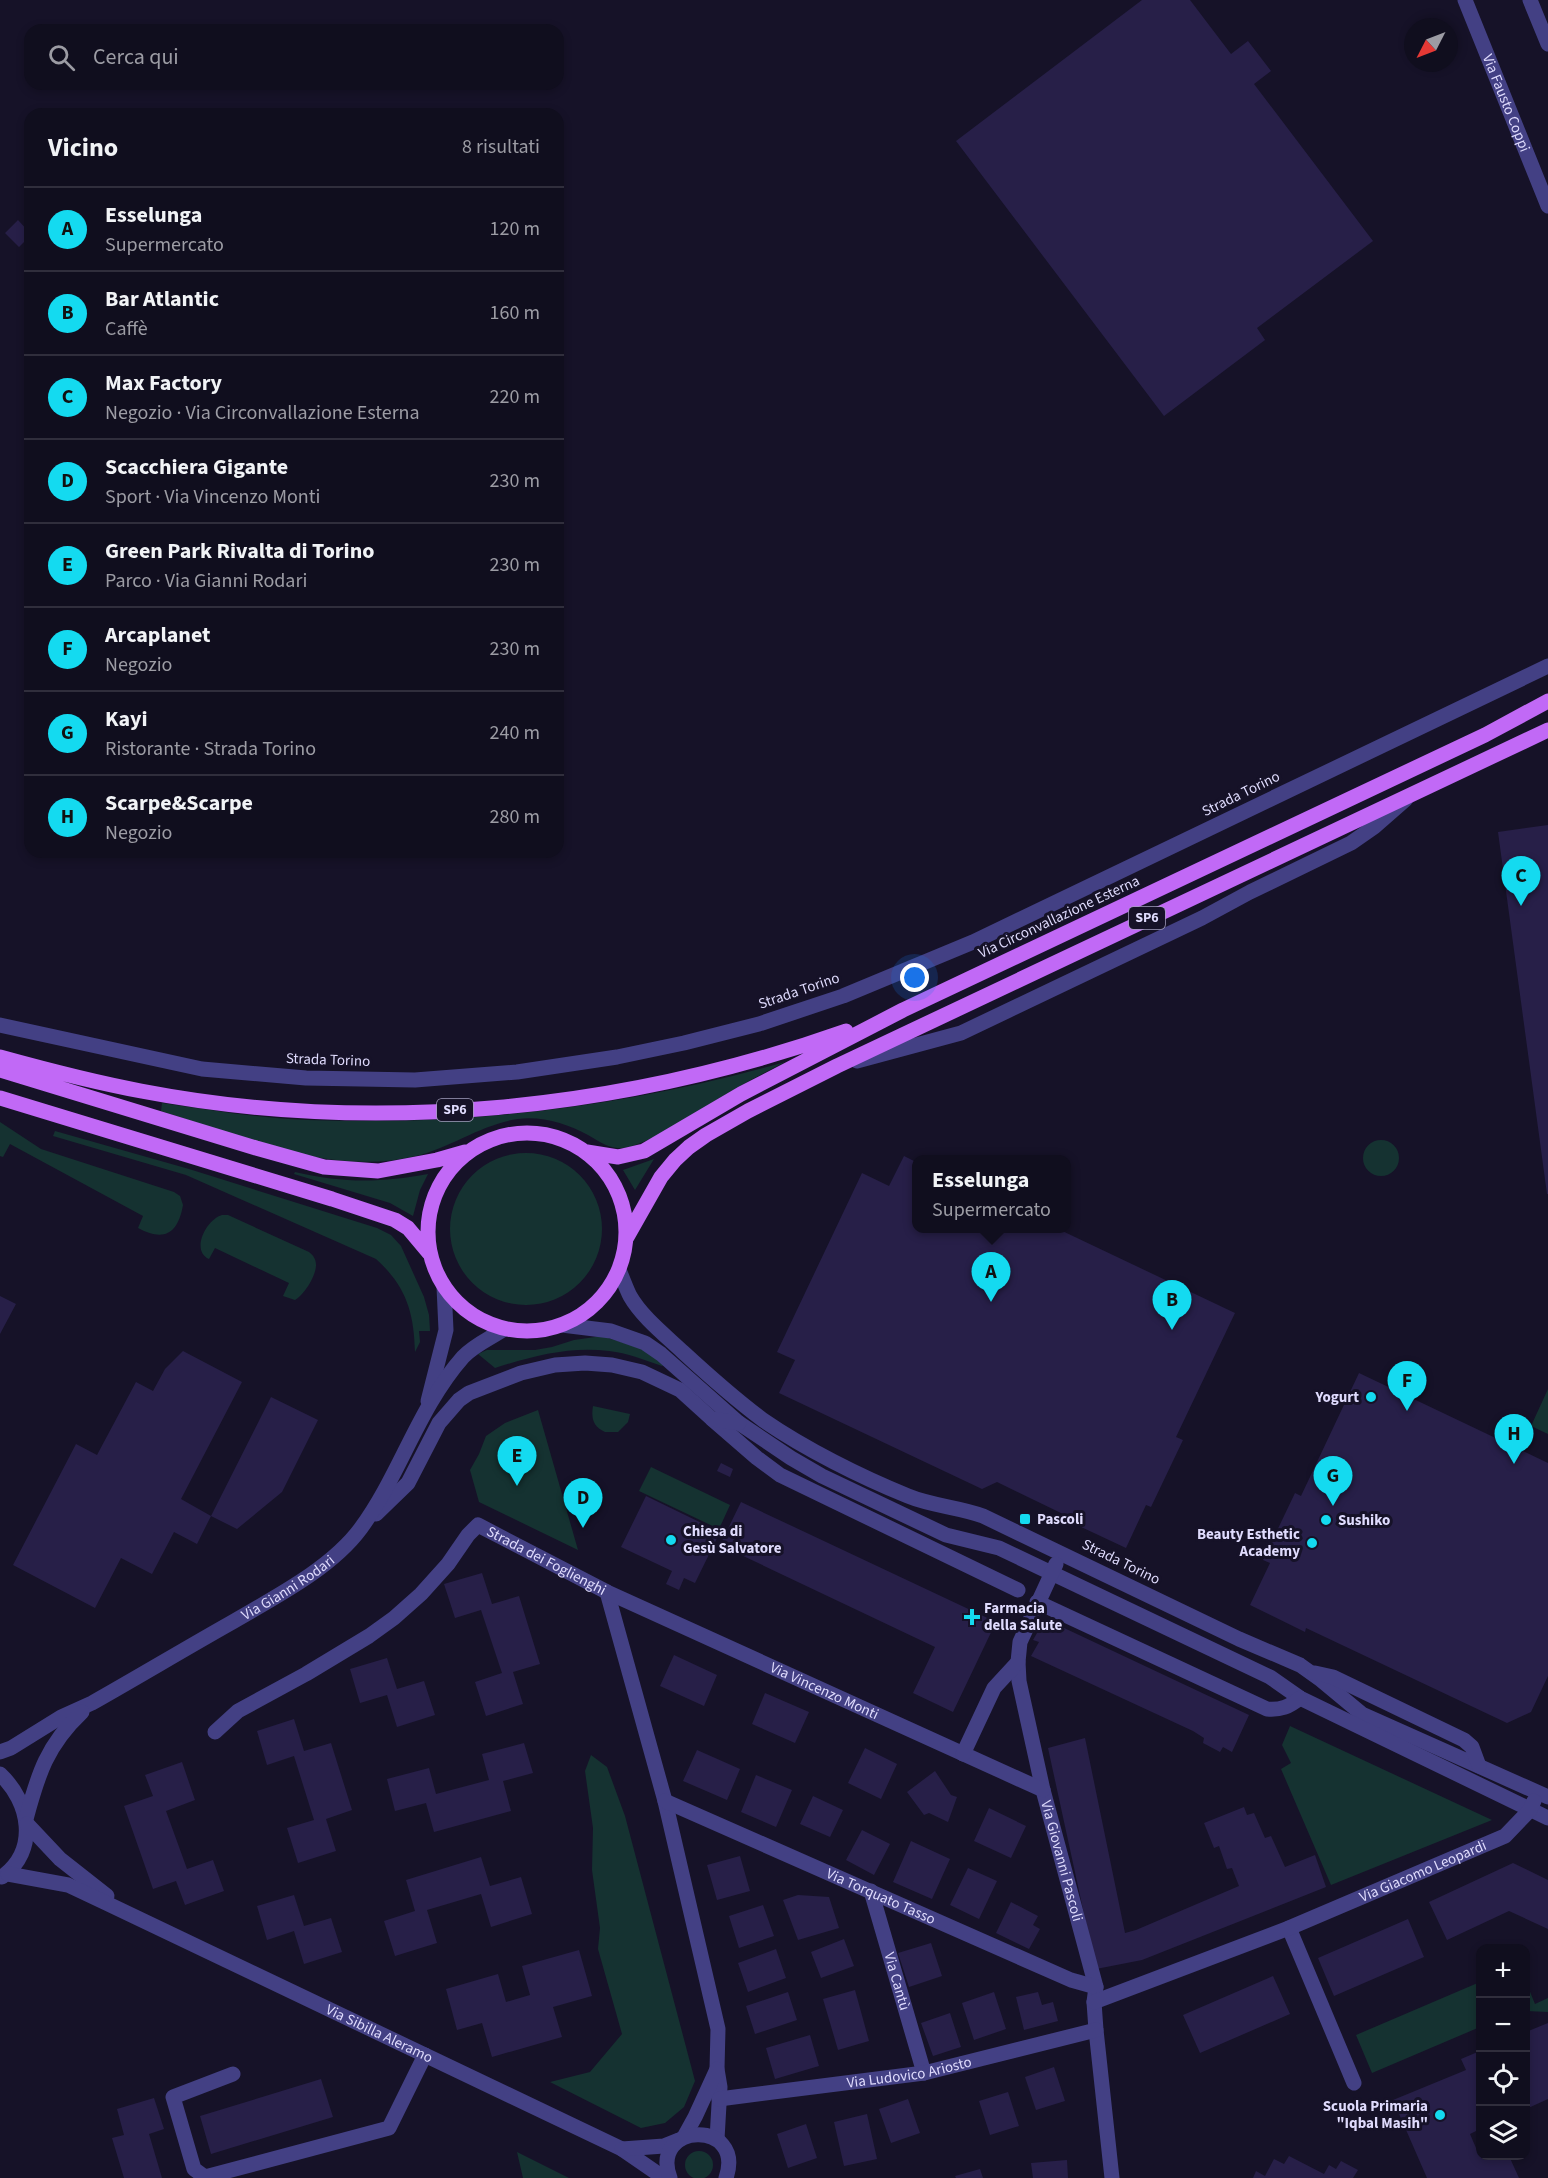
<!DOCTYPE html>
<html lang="it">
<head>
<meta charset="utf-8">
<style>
	:root { --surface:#100e1e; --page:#1e1c2b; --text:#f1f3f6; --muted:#9c9ca4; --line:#302e3c; --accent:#14daf0 }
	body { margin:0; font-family:"Source Sans 3",sans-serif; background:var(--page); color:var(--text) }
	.controls { position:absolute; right:18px; bottom:18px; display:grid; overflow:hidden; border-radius:12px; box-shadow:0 3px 9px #0003 }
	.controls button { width:54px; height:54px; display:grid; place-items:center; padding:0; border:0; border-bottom:2px solid var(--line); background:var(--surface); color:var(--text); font:30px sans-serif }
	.compass { position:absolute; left:1404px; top:18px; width:54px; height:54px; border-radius:50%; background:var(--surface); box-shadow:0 3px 9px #0003; rotate:228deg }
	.you { position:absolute; left:915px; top:978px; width:21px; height:21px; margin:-15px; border:4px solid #fff; border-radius:50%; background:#1a73e8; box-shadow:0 0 0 9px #1a73e833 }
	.badge { display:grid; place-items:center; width:39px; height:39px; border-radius:50%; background:var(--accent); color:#111; font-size:20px; font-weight:700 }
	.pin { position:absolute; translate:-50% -50px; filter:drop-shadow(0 2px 3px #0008) }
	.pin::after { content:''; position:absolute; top:32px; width:21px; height:18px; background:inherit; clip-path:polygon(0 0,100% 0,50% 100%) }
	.popup { position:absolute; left:912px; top:1155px; width:159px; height:78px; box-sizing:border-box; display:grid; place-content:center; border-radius:12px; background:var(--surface); filter:drop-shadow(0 2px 4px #0005); font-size:20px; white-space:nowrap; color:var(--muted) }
	.popup b { font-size:22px; color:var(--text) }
	.popup::after { content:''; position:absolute; left:50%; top:100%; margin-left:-12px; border:12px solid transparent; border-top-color:var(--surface) }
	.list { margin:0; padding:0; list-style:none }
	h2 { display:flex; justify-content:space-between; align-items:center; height:78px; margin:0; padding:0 24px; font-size:26px }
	h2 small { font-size:20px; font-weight:400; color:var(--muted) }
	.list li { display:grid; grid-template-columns:39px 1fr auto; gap:18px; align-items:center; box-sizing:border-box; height:84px; padding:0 24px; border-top:2px solid var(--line) }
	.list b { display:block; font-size:22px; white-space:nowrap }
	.list p { margin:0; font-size:20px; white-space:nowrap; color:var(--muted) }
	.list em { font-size:20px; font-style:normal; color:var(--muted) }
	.icon { flex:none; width:33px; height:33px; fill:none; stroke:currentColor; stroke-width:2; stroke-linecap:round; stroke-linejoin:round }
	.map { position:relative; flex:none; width:1548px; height:2178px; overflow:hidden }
	.search { position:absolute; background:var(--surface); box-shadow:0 3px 9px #0003; left:24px; top:24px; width:540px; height:66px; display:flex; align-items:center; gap:15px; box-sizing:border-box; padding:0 21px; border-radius:18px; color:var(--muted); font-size:22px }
	.panel { position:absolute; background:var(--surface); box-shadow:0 3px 9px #0003; left:24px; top:108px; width:540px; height:750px; border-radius:18px }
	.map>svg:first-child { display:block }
</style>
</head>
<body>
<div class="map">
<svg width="1548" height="2178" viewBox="0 0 1548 2178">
	<rect width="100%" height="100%" fill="#161228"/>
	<path fill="#153231" d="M785 1062C768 1071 750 1080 733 1090 708 1104 643 1151 617 1148 606 1147 597 1140 588 1135 567 1124 543 1116 518 1119 482 1124 452 1147 416 1156 330 1177 241 1136 161 1111L162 1103C204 1109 246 1116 288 1119 456 1128 623 1108 785 1062Z
		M0 1122 41 1149 174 1192 180 1196 183 1205C178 1234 164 1242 138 1228L143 1216 10 1144 3 1157 0 1156Z
		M55 1131 189 1169 377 1228 391 1235 401 1246 424 1297 429 1315 430 1331H419L420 1342 415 1352C414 1312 406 1286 376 1259L186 1175 53 1136Z
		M1363 1158a18 18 0 1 1 36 0a18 18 0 1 1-36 0Z
		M450 1229a76 76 0 1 1 152 0a76 76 0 1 1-152 0Z
		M654 1159 635 1190 623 1170Z
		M295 1172C342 1183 380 1183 428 1174L420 1190 413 1216 390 1203 294 1174Z
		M222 1215H228L309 1252C313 1255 316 1259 316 1265 316 1276 304 1295 295 1300L283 1296 289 1283 215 1248 209 1259C190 1250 207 1219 222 1215Z
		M602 1336 646 1350 665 1363 662 1366C645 1360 627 1353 609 1351 570 1346 532 1356 495 1368L478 1354 487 1350H535L552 1347 574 1340Z
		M1548 1389V1434L1531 1426Z
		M593 1406 630 1414 628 1422 618 1432H605C593 1427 591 1418 593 1406Z
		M538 1410 578 1550 479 1502 470 1470 479 1454 486 1436 505 1423Z
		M651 1467 730 1505 719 1529 639 1491Z
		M1290 1726 1492 1820 1331 1885 1281 1769 1291 1763 1282 1745Z
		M591 1755 607 1767 625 1816 695 2081 684 2107 665 2123 641 2128 550 2082 590 2072 622 2034 598 1949 600 1928 592 1870 593 1828 585 1771Z
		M1480 1982V2027L1372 2073 1356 2035Z
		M1526 1982 1535 2004 1548 1998V2012L1526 2011Z
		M685 2165a14 14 0 1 1 28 0a14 14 0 1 1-28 0Z
		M517 2152 569 2178H523Z"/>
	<path fill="#271f48" d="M1142 0H1190L1231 54 1248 41 1271 71 1254 84 1373 241 1257 328 1265 340 1164 416 956 141Z
		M18 220 30 233V236L19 247 5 233Z
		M1548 825V1194H1547L1498 832Z
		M904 1156 916 1162V1228H1056L1235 1313 1176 1437 1183 1440 1151 1507 1146 1505 1126 1548 1062 1518 1063 1514 997 1482 982 1489 779 1393 795 1360 777 1352 862 1173 889 1186Z
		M0 1296 16 1304 0 1334Z
		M183 1351 242 1382 181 1499 211 1516 197 1544 174 1532 152 1574 121 1558 95 1608 13 1565 76 1444 97 1455 136 1382 153 1391 165 1369Z
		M1359 1373 1548 1463V1676L1531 1712 1507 1723 1306 1628 1305 1632 1250 1605 1270 1563 1263 1560 1295 1493 1301 1496Z
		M271 1397 318 1420 282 1492 237 1529 211 1516Z
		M721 1463 733 1469 730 1477 717 1471Z
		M646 1496 720 1532 695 1583 684 1578 679 1590 666 1584 672 1571 621 1547Z
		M741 1502 996 1622 953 1712 913 1693 935 1647 720 1545Z
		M482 1573 492 1604 519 1596 540 1664 513 1672 523 1704 486 1716 475 1682 502 1673 481 1610 455 1618 444 1584Z
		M1045 1619 1249 1715 1232 1752 1223 1747 1220 1752 1203 1743 1204 1738 1193 1731 1031 1656 1039 1642 1033 1640Z
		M674 1655 717 1675 704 1706 660 1686Z
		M387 1658 397 1689 424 1681 435 1715 397 1727 387 1695 360 1703 350 1669Z
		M765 1693 809 1712 795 1743 752 1724Z
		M294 1719 304 1751 331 1743 352 1810 326 1819 336 1851 298 1863 287 1828 314 1820 294 1756 267 1765 257 1731Z
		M1085 1738 1125 1933 1136 1930 1239 1886 1232 1868 1227 1869 1219 1846 1214 1848 1204 1823 1244 1807 1247 1815 1254 1813 1265 1838 1271 1836 1285 1867 1315 1855 1326 1887 1142 1960 1096 1969 1048 1748Z
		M524 1743 533 1773 503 1781 511 1811 434 1832 426 1803 395 1811 387 1779 429 1768 436 1794 489 1780 482 1754Z
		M865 1748 897 1764 881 1799 848 1783Z
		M697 1750 740 1769 727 1800 683 1781Z
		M182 1762 195 1800 166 1811 187 1869 213 1860 224 1891 185 1905 176 1881 153 1889 124 1806 153 1796 145 1775Z
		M935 1771 951 1795 957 1797 948 1822 929 1813 924 1815 907 1792Z
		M756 1775 792 1790 776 1827 741 1812Z
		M813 1796 843 1810 830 1837 800 1824Z
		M989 1808 1026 1826 1011 1858 974 1841Z
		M862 1830 890 1844 874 1875 846 1860Z
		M911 1841 950 1859 932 1899 893 1882Z
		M740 1856 750 1891 717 1900 707 1865Z
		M481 1857 490 1886 521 1877 532 1914 491 1927 481 1894 427 1910 437 1943 395 1956 384 1921 415 1911 406 1880Z
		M1513 1863 1548 1880V1929L1509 1911 1447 1940 1429 1902Z
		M968 1868 997 1881 979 1919 950 1905Z
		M294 1895 304 1926 331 1918 342 1952 304 1964 294 1931 267 1940 257 1906Z
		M798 1895 829 1897 839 1928 798 1940 783 1900Z
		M1011 1902 1038 1916 1033 1925 1040 1929 1029 1949 996 1933Z
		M763 1905 774 1936 739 1948 729 1916Z
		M1408 1919 1424 1957 1334 1996 1318 1958Z
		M844 1939 854 1966 821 1978 811 1952Z
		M931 1943 942 1976 909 1987 898 1953Z
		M776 1949 786 1978 748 1992 738 1963Z
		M579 1950 592 1996 553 2007 562 2037 492 2057 482 2023 457 2030 446 1989 498 1974 506 2002 530 1995 522 1966Z
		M1273 1976 1290 2014 1200 2053 1183 2015Z
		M855 1990 869 2041 838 2050 823 1999Z
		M788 1992 797 2020 755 2034 746 2006Z
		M994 1992 1006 2029 974 2040 962 2003Z
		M1038 1992 1042 2005 1053 2002 1058 2021 1024 2030 1016 1997Z
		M950 2013 961 2047 933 2056 921 2023Z
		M1548 2023V2099L1526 2109V2032Z
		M810 2035 819 2066 775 2079 766 2048Z
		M1480 2051V2129L1470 2134 1476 2148 1480 2146V2156H1509L1519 2178H1427L1393 2100 1466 2070 1461 2059Z
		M1054 2067 1065 2101 1036 2110 1025 2077Z
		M321 2079 333 2117 211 2154 200 2116Z
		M1008 2092 1019 2126 990 2135 979 2101Z
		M154 2098 164 2129 149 2134 162 2178H124L112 2138 124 2135 117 2109Z
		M908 2099 920 2133 891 2143 879 2109Z
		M867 2114 877 2159 844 2166 834 2122Z
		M806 2124 817 2158 788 2168 777 2134Z
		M1289 2156 1324 2174 1329 2165 1336 2169 1341 2161 1358 2170 1353 2178H1253L1256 2171 1265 2176 1274 2159 1284 2164Z
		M1067 2160 1068 2178H1033L1031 2163Z
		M980 2169 983 2178H956L955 2176Z"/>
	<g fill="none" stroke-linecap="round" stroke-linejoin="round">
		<g stroke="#434084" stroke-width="15">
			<path id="s1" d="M1465 0 1548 206"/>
			<path d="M1530 0 1548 44"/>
			<path d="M0 1025 202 1069 306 1078 415 1080 517 1072 617 1057 684 1043 759 1024 843 996 973 942 1548 666"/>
			<path d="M857 1061 961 1033 1202 918 1250 892 1351 843 1374 827 1406 799"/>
			<path d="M619 1270C623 1279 626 1288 630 1296 642 1317 665 1335 683 1352 709 1376 735 1399 763 1420 805 1449 861 1477 908 1496 932 1506 959 1507 983 1516L1239 1639 1300 1665 1321 1680 1362 1714 1548 1797"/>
			<path d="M562 1325 611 1331 645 1343 661 1354 739 1423 791 1458 822 1476 946 1535 999 1548 1270 1677 1300 1698 1548 1818"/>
			<path d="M428 1401 446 1330 444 1287"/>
			<path d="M712 1419 757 1458 780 1475 1018 1590"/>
			<path d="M376 1514 408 1483 439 1423 459 1400 469 1393 521 1373 555 1365 585 1363 612 1365 642 1372 680 1390 712 1419 739 1423"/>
			<path id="s2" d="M1056 1564 1020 1642 1018 1662 1019 1681 1043 1790 1096 1987 1094 2002 1096 2030 1112 2178"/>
			<path d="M607 1592 665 1801 718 2029 717 2069 720 2087 717 2139"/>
			<path d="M1037 1602 1267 1709C1281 1710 1289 1707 1300 1698"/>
			<path d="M1315 1673 1333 1677 1464 1740 1472 1747 1479 1766"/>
			<path id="s3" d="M215 1732 238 1711 306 1674 369 1636 394 1618 421 1594 448 1564 468 1535 478 1525 607 1592 1043 1790"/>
			<path id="s4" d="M0 1752 11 1748 61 1717 92 1703C138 1677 183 1650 229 1624 273 1598 331 1569 361 1528 400 1475 418 1408 463 1357 474 1345 491 1338 504 1329"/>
			<path d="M963 1754 994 1688 1018 1662"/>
			<path d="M0 1774C30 1802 39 1850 2 1877"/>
			<path id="s5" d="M665 1801 1071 1980 1096 1987"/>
			<path d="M26 1819C38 1774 47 1745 82 1712"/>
			<path d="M27 1824 60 1859 107 1896"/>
			<path id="s6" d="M8 1874 68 1885 104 1902 622 2149 664 2178"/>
			<path id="s7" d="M871 1891 924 2073"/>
			<path d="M1289 1928 1354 2083"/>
			<path id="s8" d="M1094 2002 1289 1928 1505 1836 1530 1810 1534 1801"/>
			<path d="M233 2074 173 2097 194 2169 205 2177 389 2128 425 2055"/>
			<path id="s9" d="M719 2099 924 2073 1096 2030"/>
			<path d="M684 2137 695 2117 717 2069"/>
			<path d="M622 2149 664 2146 679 2140"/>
			<path d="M670 2178C649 2122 746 2119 726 2178"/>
		</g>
		<path stroke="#c169f6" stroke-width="15" d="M0 1057C47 1070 93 1082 141 1091 375 1136 623 1110 846 1031
			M0 1070 256 1148 324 1167 378 1171 437 1160 465 1152
			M0 1098 332 1199 395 1220 408 1228 429 1253
			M428 1232a99 99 0 1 1 198 0a99 99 0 1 1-198 0Z
			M587 1152 618 1157 644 1151 741 1094 903 1010 1485 735 1548 701
			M627 1237 661 1177 675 1160 689 1147 706 1135 748 1111 837 1066 1548 730"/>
	</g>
	<g fill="#14daf0" stroke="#161228" stroke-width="2">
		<circle cx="1371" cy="1397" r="6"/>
		<rect x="1019" y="1513" width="12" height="12" rx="3"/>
		<circle cx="1326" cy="1520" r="6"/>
		<circle cx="671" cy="1540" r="6"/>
		<circle cx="1312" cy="1543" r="6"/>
		<path d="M969 1608h6v6h6v6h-6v6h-6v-6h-6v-6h6z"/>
		<circle cx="1440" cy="2115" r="6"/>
	</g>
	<g text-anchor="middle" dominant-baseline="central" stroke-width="6" stroke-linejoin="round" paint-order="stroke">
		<g fill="#161228" stroke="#a39fbd" stroke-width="1.5">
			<rect x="1129" y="907" width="36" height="22" rx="4.5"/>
			<rect x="437" y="1099" width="36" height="22" rx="4.5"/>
		</g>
		<g font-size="14" font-weight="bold" fill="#dfdbfd">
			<text x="1147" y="918">SP6</text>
			<text x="455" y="1110">SP6</text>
		</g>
		<g font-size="15" fill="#dfdbfd" stroke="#161228">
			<text stroke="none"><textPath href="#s1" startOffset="111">Via Fausto Coppi</textPath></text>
			<text transform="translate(1241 794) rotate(-26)">Strada Torino</text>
			<text transform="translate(1059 917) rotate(-25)">Via Circonvallazione Esterna</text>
			<text transform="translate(799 991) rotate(-19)">Strada Torino</text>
			<text transform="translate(328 1060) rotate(2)">Strada Torino</text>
			<text stroke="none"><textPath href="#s3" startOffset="416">Strada dei Foglienghi</textPath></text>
			<text transform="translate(1121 1562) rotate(26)">Strada Torino</text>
			<text stroke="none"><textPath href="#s4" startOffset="332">Via Gianni Rodari</textPath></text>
			<text stroke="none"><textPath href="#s3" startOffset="723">Via Vincenzo Monti</textPath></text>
			<text stroke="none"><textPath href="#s2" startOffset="310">Via Giovanni Pascoli</textPath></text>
			<text stroke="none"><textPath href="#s8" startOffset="354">Via Giacomo Leopardi</textPath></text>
			<text stroke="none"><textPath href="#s5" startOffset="236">Via Torquato Tasso</textPath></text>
			<text stroke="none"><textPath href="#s7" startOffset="94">Via Cantù</textPath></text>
			<text stroke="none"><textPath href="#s6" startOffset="406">Via Sibilla Aleramo</textPath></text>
			<text stroke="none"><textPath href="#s9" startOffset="192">Via Ludovico Ariosto</textPath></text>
		</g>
		<g font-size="15" font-weight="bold" fill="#dfdbfd" stroke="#161228" text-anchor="start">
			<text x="1359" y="1397" text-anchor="end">Yogurt</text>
			<text x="1037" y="1519">Pascoli</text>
			<text x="1338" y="1520">Sushiko</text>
			<text x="683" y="1531">Chiesa di<tspan x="683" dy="17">Gesù Salvatore</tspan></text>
			<text x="1300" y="1534" text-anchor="end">Beauty Esthetic<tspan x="1300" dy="17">Academy</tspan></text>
			<text x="984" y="1608">Farmacia<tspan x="984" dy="17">della Salute</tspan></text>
			<text x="1428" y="2106" text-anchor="end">Scuola Primaria<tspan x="1428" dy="17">"Iqbal Masih"</tspan></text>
		</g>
	</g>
</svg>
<div class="controls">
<button>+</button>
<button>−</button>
<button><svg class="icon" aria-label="locate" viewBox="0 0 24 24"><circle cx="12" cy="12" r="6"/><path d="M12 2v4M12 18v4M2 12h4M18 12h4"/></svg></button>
<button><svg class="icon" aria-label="layers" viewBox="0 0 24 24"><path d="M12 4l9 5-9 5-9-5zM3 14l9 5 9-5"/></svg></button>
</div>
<svg class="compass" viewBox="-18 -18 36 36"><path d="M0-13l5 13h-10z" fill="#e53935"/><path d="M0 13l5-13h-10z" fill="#9c9ca4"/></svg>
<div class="you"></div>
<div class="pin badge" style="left:991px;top:1302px">A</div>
<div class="popup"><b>Esselunga</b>Supermercato</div>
<div class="pin badge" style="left:1172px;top:1330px">B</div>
<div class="pin badge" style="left:1521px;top:906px">C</div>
<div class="pin badge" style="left:583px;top:1528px">D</div>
<div class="pin badge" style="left:517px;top:1486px">E</div>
<div class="pin badge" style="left:1407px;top:1411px">F</div>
<div class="pin badge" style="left:1333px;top:1506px">G</div>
<div class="pin badge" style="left:1514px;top:1464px">H</div>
<div class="search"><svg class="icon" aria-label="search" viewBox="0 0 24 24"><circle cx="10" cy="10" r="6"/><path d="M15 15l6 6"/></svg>Cerca qui</div>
<section class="panel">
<h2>Vicino<small>8 risultati</small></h2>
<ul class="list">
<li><span class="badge">A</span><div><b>Esselunga</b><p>Supermercato</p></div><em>120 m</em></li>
<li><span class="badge">B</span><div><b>Bar Atlantic</b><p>Caffè</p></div><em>160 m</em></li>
<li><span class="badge">C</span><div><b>Max Factory</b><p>Negozio · Via Circonvallazione Esterna</p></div><em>220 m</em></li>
<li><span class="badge">D</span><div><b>Scacchiera Gigante</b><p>Sport · Via Vincenzo Monti</p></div><em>230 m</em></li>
<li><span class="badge">E</span><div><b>Green Park Rivalta di Torino</b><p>Parco · Via Gianni Rodari</p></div><em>230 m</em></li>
<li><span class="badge">F</span><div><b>Arcaplanet</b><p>Negozio</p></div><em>230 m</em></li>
<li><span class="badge">G</span><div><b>Kayi</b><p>Ristorante · Strada Torino</p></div><em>240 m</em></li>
<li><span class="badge">H</span><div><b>Scarpe&amp;Scarpe</b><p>Negozio</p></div><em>280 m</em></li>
</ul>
</section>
</div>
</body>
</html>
